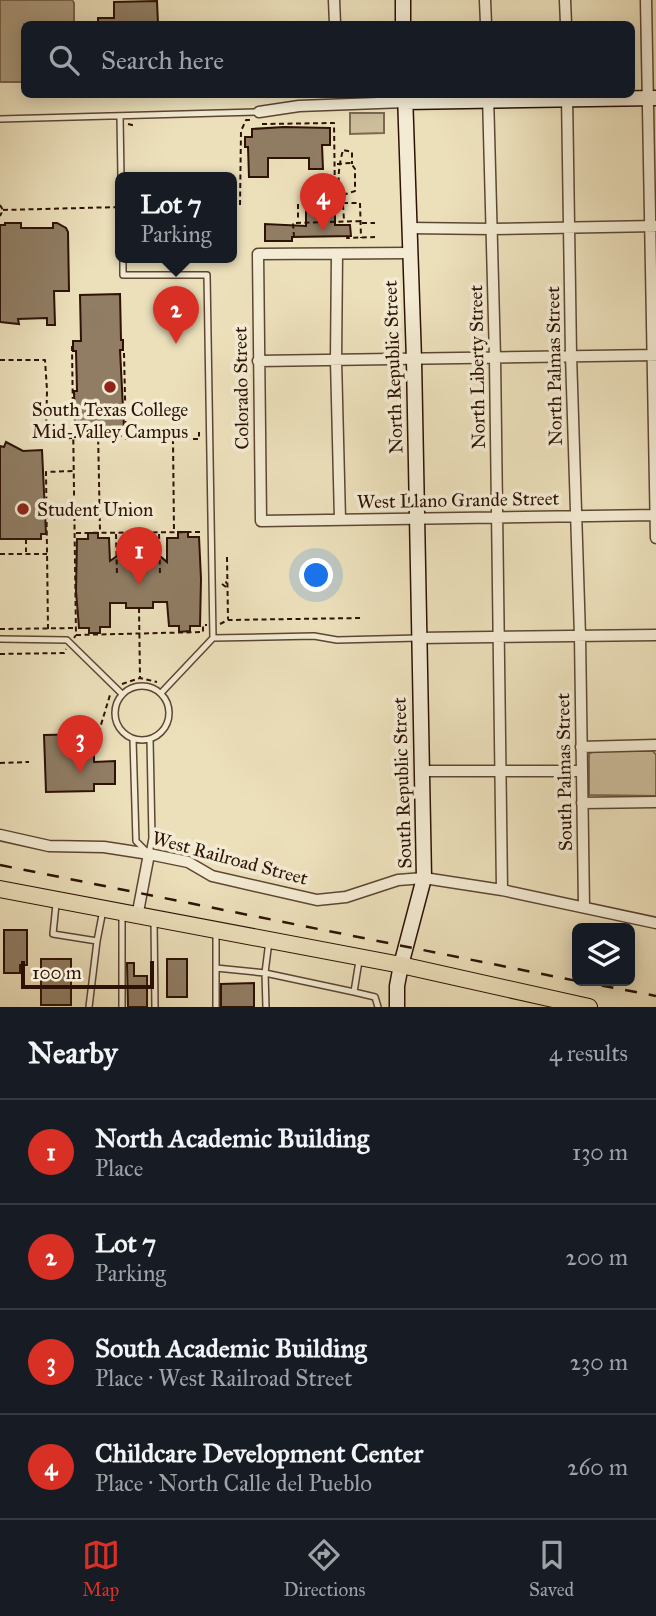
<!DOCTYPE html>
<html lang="en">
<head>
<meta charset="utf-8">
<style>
	:root { --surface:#171b24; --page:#20242c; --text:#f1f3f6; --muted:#9ea1a6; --line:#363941; --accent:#d93025 }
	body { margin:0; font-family:"IM FELL Great Primer",serif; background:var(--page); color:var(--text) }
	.controls { position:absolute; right:21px; bottom:21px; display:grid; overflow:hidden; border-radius:10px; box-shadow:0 4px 18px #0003 }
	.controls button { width:63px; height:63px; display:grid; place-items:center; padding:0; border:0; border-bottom:2px solid var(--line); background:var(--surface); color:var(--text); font:35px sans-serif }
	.scale { position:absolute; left:21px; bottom:18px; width:133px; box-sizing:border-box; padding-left:7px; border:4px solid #2d1205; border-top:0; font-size:19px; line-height:24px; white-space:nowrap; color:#2d1205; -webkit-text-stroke:5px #f3ebd3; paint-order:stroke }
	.you { position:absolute; left:317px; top:576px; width:24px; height:24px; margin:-18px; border:5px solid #fff; border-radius:50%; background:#1a73e8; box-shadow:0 0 0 10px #1a73e833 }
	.badge { display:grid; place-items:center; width:46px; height:46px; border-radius:50%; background:var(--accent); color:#fff; font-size:23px; font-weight:700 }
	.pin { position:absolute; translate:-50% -58px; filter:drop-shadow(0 2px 4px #0008) }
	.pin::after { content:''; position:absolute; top:37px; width:24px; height:21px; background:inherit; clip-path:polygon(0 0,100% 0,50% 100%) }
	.popup { position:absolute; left:115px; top:172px; width:122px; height:91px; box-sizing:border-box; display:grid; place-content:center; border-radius:10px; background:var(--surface); filter:drop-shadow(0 2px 5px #0005); font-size:23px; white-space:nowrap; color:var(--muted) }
	.popup b { font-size:26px; color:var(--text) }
	.popup::after { content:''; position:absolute; left:50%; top:100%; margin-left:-14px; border:14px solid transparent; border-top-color:var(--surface) }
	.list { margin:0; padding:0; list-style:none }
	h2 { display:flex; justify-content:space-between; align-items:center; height:91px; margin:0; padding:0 28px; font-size:30px }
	h2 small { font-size:23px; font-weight:400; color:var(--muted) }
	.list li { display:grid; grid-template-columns:46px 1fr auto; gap:21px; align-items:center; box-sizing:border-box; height:105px; padding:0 28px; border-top:2px solid var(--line) }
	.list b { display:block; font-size:26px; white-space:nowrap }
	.list p { margin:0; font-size:23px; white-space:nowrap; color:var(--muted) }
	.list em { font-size:23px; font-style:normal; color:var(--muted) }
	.icon { flex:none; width:38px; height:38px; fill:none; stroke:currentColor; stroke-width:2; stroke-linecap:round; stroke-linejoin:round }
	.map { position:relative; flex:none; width:656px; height:1007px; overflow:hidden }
	.search { position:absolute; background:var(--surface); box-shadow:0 4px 18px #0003; left:21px; right:21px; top:21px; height:77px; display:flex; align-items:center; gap:18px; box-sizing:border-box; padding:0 24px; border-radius:10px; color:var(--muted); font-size:26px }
	.sheet { height:511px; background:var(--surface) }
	nav { display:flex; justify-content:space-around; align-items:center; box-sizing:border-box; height:98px; border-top:2px solid var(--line); background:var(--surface); font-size:19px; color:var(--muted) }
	nav a { display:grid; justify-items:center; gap:4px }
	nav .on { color:var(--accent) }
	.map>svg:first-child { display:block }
</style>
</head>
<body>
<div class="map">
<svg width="656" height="1007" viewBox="0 0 656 1007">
	<rect width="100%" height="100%" fill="#ece0bb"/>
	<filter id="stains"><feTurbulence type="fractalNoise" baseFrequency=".00286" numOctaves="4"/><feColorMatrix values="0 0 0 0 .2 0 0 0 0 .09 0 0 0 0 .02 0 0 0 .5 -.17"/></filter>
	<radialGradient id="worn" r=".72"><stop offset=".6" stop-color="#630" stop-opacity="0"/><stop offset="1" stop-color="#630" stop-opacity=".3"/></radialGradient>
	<path fill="#ccbd9c" stroke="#7c6850" stroke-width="2" d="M350 113H384V133L350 134Z
		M594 751H653L656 755V796L589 795V754Z"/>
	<path fill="#ab9a7d" stroke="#79644d" stroke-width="2" d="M0 0H72L74 3V24H24V82H0Z"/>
	<path fill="#907d64" stroke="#2d1205" stroke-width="2" d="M157 1 158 24H98V18H114V2Z
		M284 127 330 128V145H322L323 169H309V158H268V177H249L248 147H245V137H252V129Z
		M306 203H335V225H350L351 236 292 237V241H265V224L306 226Z
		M5 223H21V228H53V223H57L66 228 68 232 69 291H54L55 325H47V318L18 319 19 324 0 322V225H5Z
		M120 294 121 340H123V350H120L124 427 75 428 74 391H77L76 351H73V341H81L80 295Z
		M6 442 23 451 42 450 46 534H41V539H0V446L4 447Z
		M178 532H188V537H199L201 579 200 626H190V631L179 632V626H169L167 602H153V608H126V603H110V627H100V633H89V628H79L76 591 77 539H88V533H98V538H109L110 561 127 549 140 546 154 551 167 562V538H178Z
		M94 734V762L115 761V784H94V791L46 792 44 735Z
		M4 930H27V965H20V973H4Z
		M41 959H71V1005H41Z
		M167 959H187V997H167Z
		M127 963H134V976H147V1007H128Z
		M254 983V1007H221V984Z"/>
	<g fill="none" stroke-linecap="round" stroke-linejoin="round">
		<g stroke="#5d4632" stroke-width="8">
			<path id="lane" d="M120 116 121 178
				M0 119 259 112
				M123 258V275H207L213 638 161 693
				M213 638 314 636 337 640 418 638
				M0 639 67 640 122 694
				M115 713a27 27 0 1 1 54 0a27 27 0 1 1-54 0Z
				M133 739 136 841 146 851
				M149 854 152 838 150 739
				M56 904 53 934 97 941 89 1007
				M122 914V1007
				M154 920 155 1007
				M97 941 103 910
				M216 968 265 973 269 941
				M354 992 375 997 378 1007
				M216 1007V931
				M266 1007 265 973 354 992 359 961"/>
		</g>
		<g stroke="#5d4632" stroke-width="13">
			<path id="street" d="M334 0 335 24
				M485 0 486 24
				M565 0 566 24
				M646 0 656 538
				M488 95 495 358 502 890
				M567 95 571 355 580 636 584 907
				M259 112 299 106 405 102
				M408 228 492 229 656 226
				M409 253 258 254 261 521 656 515
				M337 254 336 360 340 520
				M258 361 656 355
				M418 638 656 635
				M581 747 656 745
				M421 771H581
				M582 803 656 802
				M0 835 49 846 104 847 149 854 188 862 212 876 317 900 346 897 398 880 424 878 502 890 656 923
				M137 917 149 854"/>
		</g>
		<g stroke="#2d1205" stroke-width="17">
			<path id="secondary" d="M403 0V24
				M405 102 656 98
				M397 1007V986L401 965 424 878 414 360 405 94"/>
		</g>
		<g stroke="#2d1205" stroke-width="18">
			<path id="primary" d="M0 889 401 965 589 1007"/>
		</g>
		<path stroke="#2d1205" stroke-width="2" stroke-dasharray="5 3.5" stroke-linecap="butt" d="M128 124 136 126
			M262 124 334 123 335 200H343
			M337 164C341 164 346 163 351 163L355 169V191L346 194 341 192C336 181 340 161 343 150L352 152V164
			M343 203H360L361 238
			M298 204V221
			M0 205 3 210 0 216
			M240 205 241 131 246 120H253
			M343 205 344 221
			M3 210 120 207
			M362 223H375
			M348 236 347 238 375 237
			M294 237 293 223 361 221
			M72 346 76 635 74 638
			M124 353 126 439H199V432
			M0 360H45L47 390 46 438
			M98 431 100 531
			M74 437 125 436
			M33 439 73 438
			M173 439 174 531
			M76 533 201 532
			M116 534 117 575
			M159 534 160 575
			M26 539V552
			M0 554H47
			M227 557 228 619
			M226 587 222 584 227 582
			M139 608 140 677
			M220 624 228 620 361 618
			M0 629 76 628
			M48 629 46 472 73 471
			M76 635 203 632V625H207
			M0 654 64 653 66 649
			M122 684 140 678 157 682
			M94 738H97L110 695
			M0 763 29 762"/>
		<use href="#lane" stroke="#f3ebd3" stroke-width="5"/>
		<use href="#street" stroke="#f3ebd3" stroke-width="10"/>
		<use href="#secondary" stroke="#f3ebd3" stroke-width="14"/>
		<use href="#primary" stroke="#ece0bb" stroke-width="16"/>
		<path stroke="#2d1205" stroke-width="2.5" stroke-dasharray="12 12" stroke-linecap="butt" d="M0 865 577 981
			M578 981 656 996"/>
	</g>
	<g fill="#8f2418" stroke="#f3ebd3" stroke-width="2.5">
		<circle cx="110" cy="387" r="7"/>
		<circle cx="23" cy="509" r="7"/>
	</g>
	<g text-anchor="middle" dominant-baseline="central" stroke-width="7" stroke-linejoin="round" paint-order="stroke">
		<g font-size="19" fill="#2d1205" stroke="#f3ebd3">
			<text transform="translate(554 366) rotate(-91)">North Palmas Street</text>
			<text transform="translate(393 367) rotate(-92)">North Republic Street</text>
			<text transform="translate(477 367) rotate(-91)">North Liberty Street</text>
			<text transform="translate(241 388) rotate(-91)">Colorado Street</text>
			<text transform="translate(458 500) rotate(-1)">West Llano Grande Street</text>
			<text transform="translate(564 772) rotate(-91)">South Palmas Street</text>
			<text transform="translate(402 783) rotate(-92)">South Republic Street</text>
			<text transform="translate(230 858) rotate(15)">West Railroad Street</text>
		</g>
		<g font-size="19" fill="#2d1205" stroke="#f3ebd3">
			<text x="110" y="409">South Texas College<tspan x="110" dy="22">Mid-Valley Campus</tspan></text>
			<text x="37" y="509" text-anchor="start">Student Union</text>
		</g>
	</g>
	<rect width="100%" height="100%" filter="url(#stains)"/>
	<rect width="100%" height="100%" fill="url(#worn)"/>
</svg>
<div class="controls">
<button><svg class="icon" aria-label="layers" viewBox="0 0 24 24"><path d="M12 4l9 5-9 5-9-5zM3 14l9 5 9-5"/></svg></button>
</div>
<div class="scale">100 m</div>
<div class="you"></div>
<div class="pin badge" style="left:139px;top:585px">1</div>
<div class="pin badge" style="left:176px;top:344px">2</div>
<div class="popup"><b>Lot 7</b>Parking</div>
<div class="pin badge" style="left:80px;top:773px">3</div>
<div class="pin badge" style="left:323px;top:231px">4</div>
<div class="search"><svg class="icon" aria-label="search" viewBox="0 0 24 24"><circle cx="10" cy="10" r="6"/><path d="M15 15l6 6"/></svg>Search here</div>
</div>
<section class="sheet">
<h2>Nearby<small>4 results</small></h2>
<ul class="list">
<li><span class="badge">1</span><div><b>North Academic Building</b><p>Place</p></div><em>130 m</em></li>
<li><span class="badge">2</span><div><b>Lot 7</b><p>Parking</p></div><em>200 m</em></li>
<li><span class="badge">3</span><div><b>South Academic Building</b><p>Place · West Railroad Street</p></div><em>230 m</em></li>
<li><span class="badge">4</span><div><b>Childcare Development Center</b><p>Place · North Calle del Pueblo</p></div><em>260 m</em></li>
</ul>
</section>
<nav>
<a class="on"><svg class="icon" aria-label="map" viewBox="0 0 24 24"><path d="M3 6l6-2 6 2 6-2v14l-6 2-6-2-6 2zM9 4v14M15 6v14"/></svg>Map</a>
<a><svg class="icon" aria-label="directions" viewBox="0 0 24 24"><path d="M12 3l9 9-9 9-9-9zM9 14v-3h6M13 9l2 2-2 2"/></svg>Directions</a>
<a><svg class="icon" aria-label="saved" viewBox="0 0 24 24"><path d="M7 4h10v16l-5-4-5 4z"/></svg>Saved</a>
</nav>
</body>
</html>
